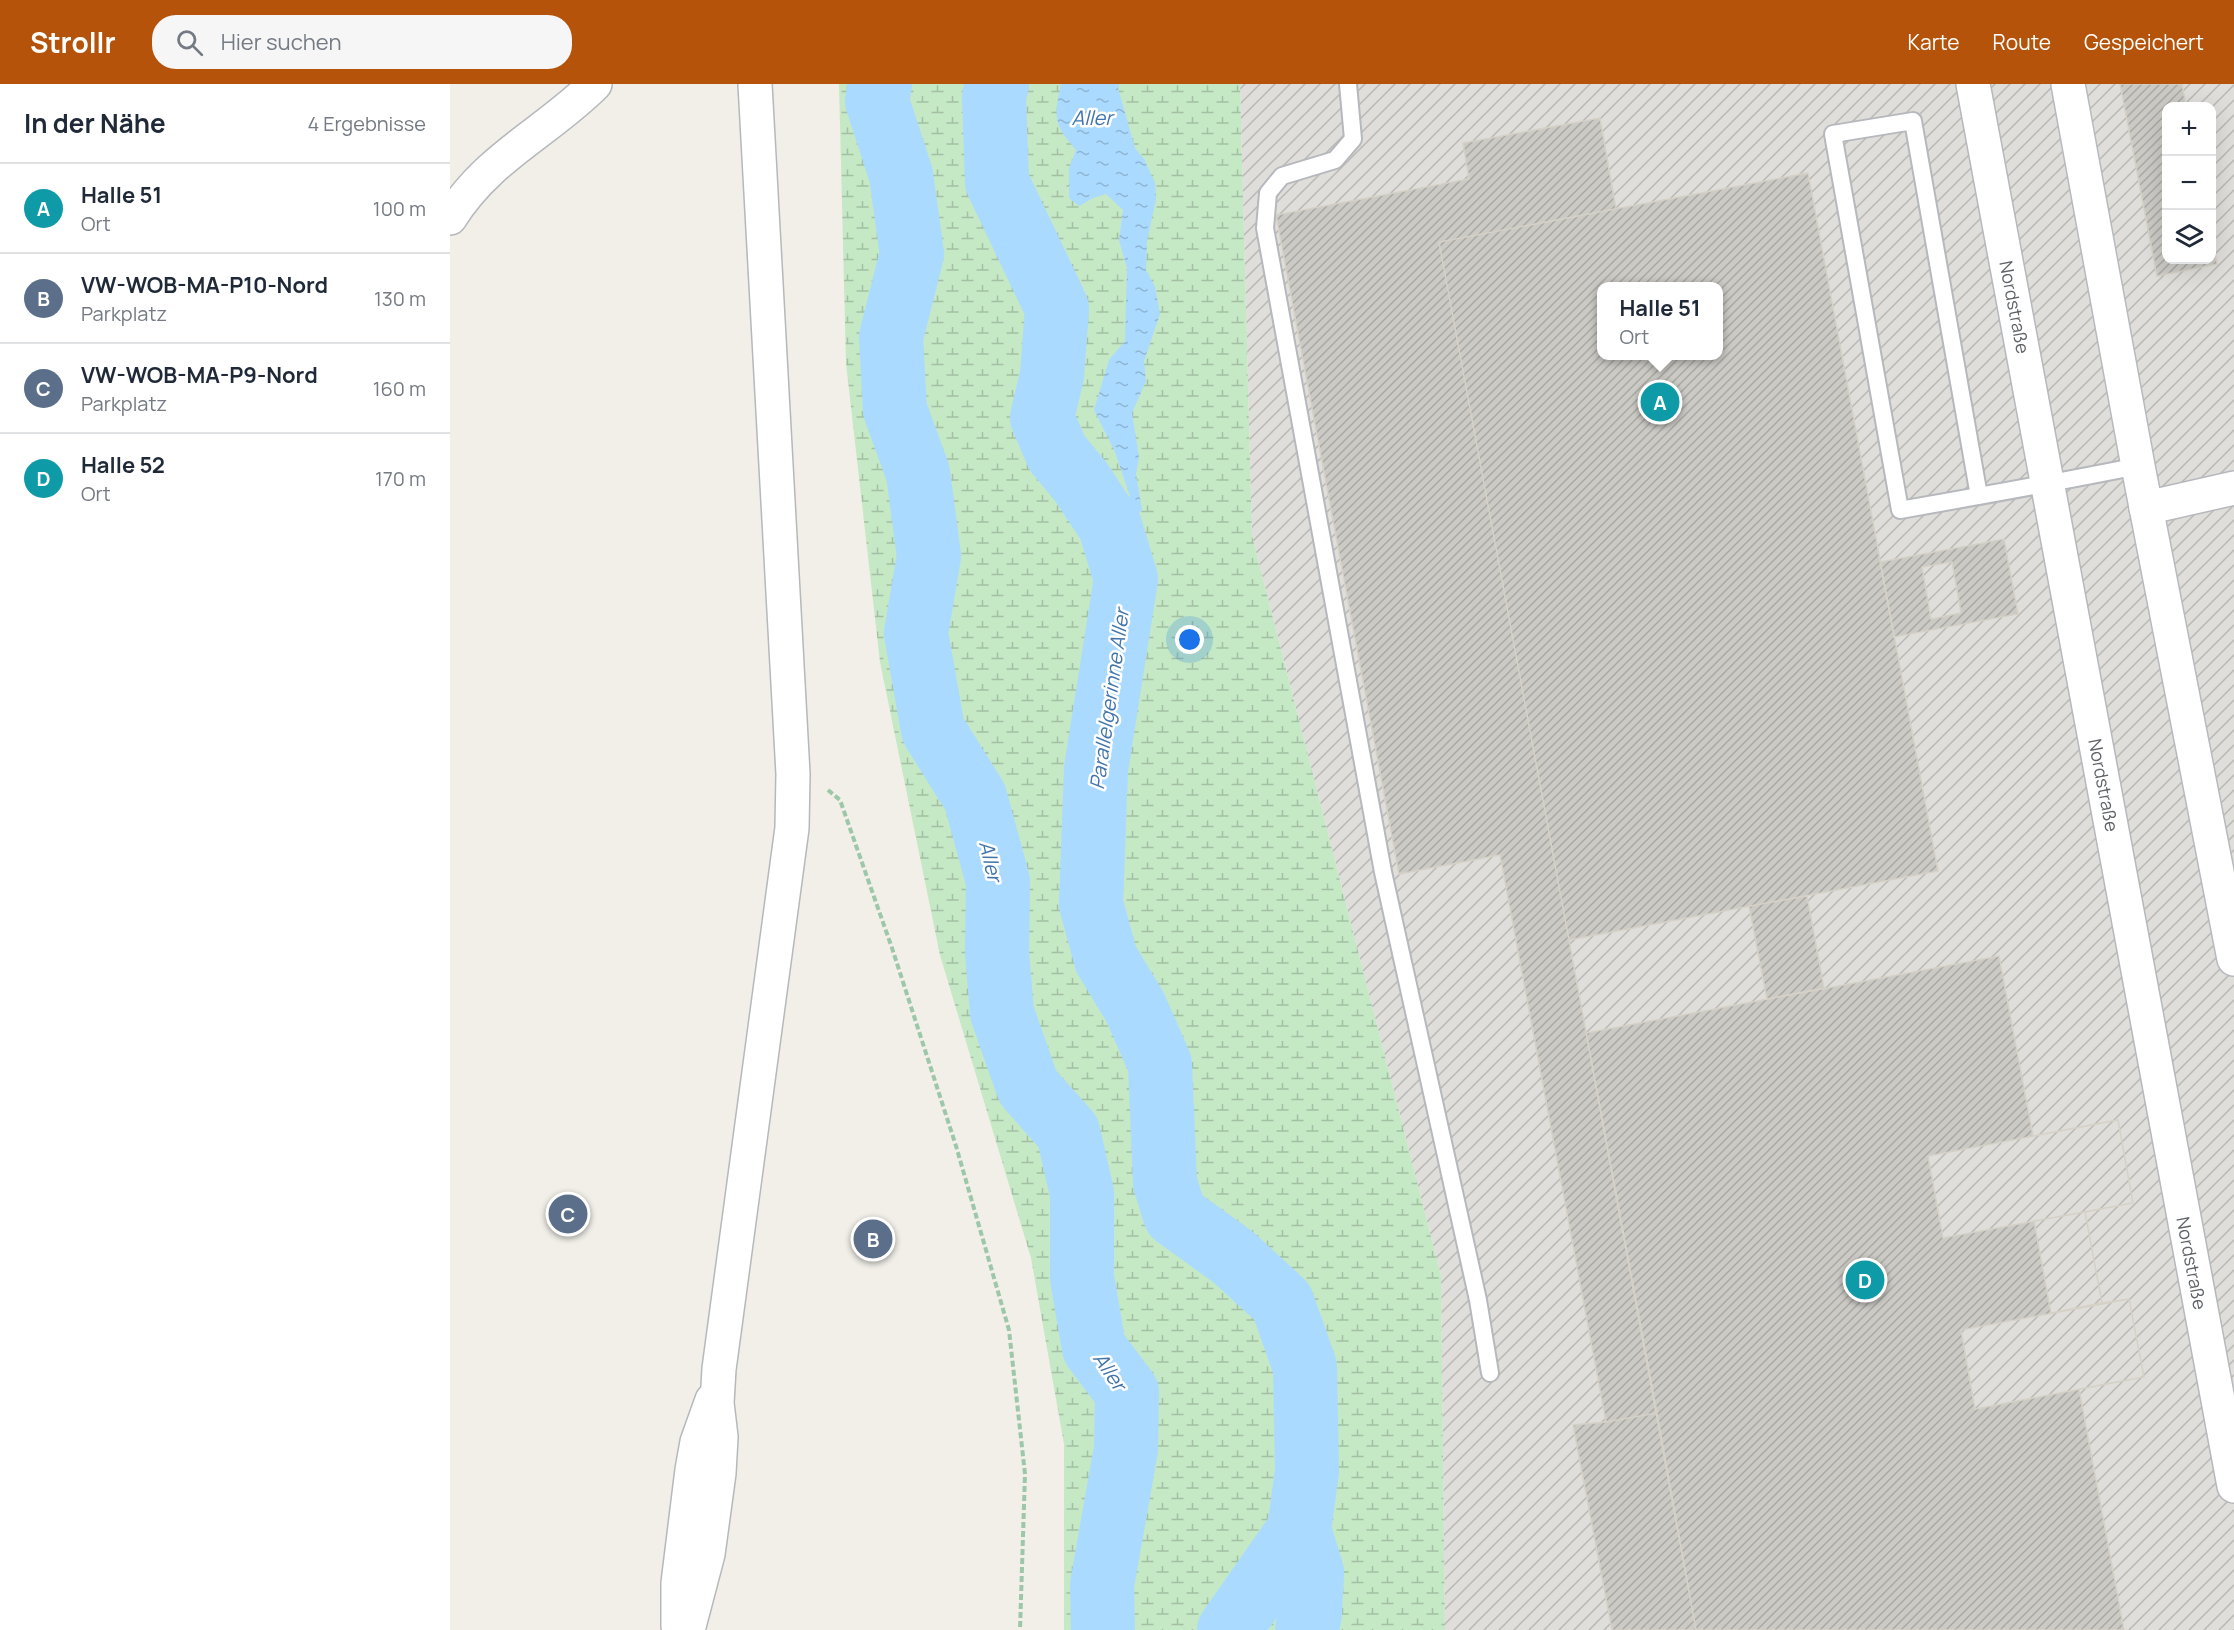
<!DOCTYPE html>
<html lang="de">
<head>
<meta charset="utf-8">
<style>
	:root { --surface:#fff; --page:#f6f6f7; --text:#1f2937; --muted:#747a83; --line:#e0e1e3; --accent:#b45309 }
	body { margin:0; font-family:Manrope,sans-serif; background:var(--page); color:var(--text) }
	.controls { position:absolute; right:18px; top:18px; display:grid; overflow:hidden; border-radius:12px; box-shadow:0 6px 24px #0002 }
	.controls button { width:54px; height:54px; display:grid; place-items:center; padding:0; border:0; border-bottom:2px solid var(--line); background:var(--surface); color:var(--text); font:30px sans-serif }
	.you { position:absolute; left:740px; top:556px; width:21px; height:21px; margin:-15px; border:4px solid #fff; border-radius:50%; background:#1a73e8; box-shadow:0 0 0 9px #1a73e833 }
	.badge { display:grid; place-items:center; width:39px; height:39px; border-radius:50%; background:var(--accent); color:#fff; font-size:20px; font-weight:700 }
	.pin { position:absolute; translate:-50% -50%; border:3px solid #fff; box-shadow:0 2px 6px #0006 }
	.popup { position:absolute; left:1147px; top:198px; width:126px; height:78px; box-sizing:border-box; display:grid; place-content:center; border-radius:12px; background:var(--surface); filter:drop-shadow(0 2px 4px #0005); font-size:20px; white-space:nowrap; color:var(--muted) }
	.popup b { font-size:22px; color:var(--text) }
	.popup::after { content:''; position:absolute; left:50%; top:100%; margin-left:-12px; border:12px solid transparent; border-top-color:var(--surface) }
	.list { margin:0; padding:0; list-style:none }
	h2 { display:flex; justify-content:space-between; align-items:center; height:78px; margin:0; padding:0 24px; font-size:26px }
	h2 small { font-size:20px; font-weight:400; color:var(--muted) }
	.list li { display:grid; grid-template-columns:39px 1fr auto; gap:18px; align-items:center; box-sizing:border-box; height:90px; padding:0 24px; border-top:2px solid var(--line) }
	.list b { display:block; font-size:22px; white-space:nowrap }
	.list p { margin:0; font-size:20px; white-space:nowrap; color:var(--muted) }
	.list em { font-size:20px; font-style:normal; color:var(--muted) }
	.icon { flex:none; width:33px; height:33px; fill:none; stroke:currentColor; stroke-width:2; stroke-linecap:round; stroke-linejoin:round }
	.map { position:relative; flex:none; width:1784px; height:1546px; overflow:hidden }
	header { display:flex; align-items:center; gap:36px; box-sizing:border-box; height:84px; padding:0 30px; background:var(--accent); color:#fff }
	header strong { font-size:28px }
	nav { display:flex; gap:33px; margin-inline-start:auto; font-size:21px }
	.search { width:420px; height:54px; background:var(--page); display:flex; align-items:center; gap:15px; box-sizing:border-box; padding:0 21px; border-radius:24px; color:var(--muted); font-size:22px }
	main { display:flex }
	aside { flex:1; background:var(--surface) }
	.map>svg:first-child { display:block }
</style>
</head>
<body>
<header>
<strong>Strollr</strong>
<div class="search"><svg class="icon" aria-label="search" viewBox="0 0 24 24"><circle cx="10" cy="10" r="6"/><path d="M15 15l6 6"/></svg>Hier suchen</div>
<nav><a>Karte</a><a>Route</a><a>Gespeichert</a></nav>
</header>
<main>
<aside>
<h2>In der Nähe<small>4 Ergebnisse</small></h2>
<ul class="list">
<li><span class="badge" style="background:#0f9aa8">A</span><div><b>Halle 51</b><p>Ort</p></div><em>100 m</em></li>
<li><span class="badge" style="background:#5c6f8a">B</span><div><b>VW-WOB-MA-P10-Nord</b><p>Parkplatz</p></div><em>130 m</em></li>
<li><span class="badge" style="background:#5c6f8a">C</span><div><b>VW-WOB-MA-P9-Nord</b><p>Parkplatz</p></div><em>160 m</em></li>
<li><span class="badge" style="background:#0f9aa8">D</span><div><b>Halle 52</b><p>Ort</p></div><em>170 m</em></li>
</ul>
</aside>
<div class="map">
<svg width="1784" height="1546" viewBox="0 0 1784 1546">
	<defs>
		<pattern id="industrial-furrows" width="10" height="10" patternUnits="userSpaceOnUse" patternTransform="scale(1.5)"><rect width="10" height="10" fill="#e0deda"/><path d="M-1 1l2-2M0 10L10 0M9 11l2-2" fill="none" stroke="#b9b8b5"/></pattern>
		<pattern id="wetland-marsh" width="20" height="14" patternUnits="userSpaceOnUse" patternTransform="scale(1.5)"><rect width="20" height="14" fill="#c5e8c5"/><path d="M1 5h8M5 5V1M11 12h8M15 12V8" fill="none" stroke="#a3c0a4"/></pattern>
		<pattern id="water-ripples" width="26" height="14" patternUnits="userSpaceOnUse" patternTransform="scale(1.5)"><rect width="26" height="14" fill="#aadaff"/><path d="M2 4q2-2 4 0t4 0M15 11q2-2 4 0t4 0" fill="none" stroke="#8eb4d2"/></pattern>
		<pattern id="building-hatch" width="6" height="6" patternUnits="userSpaceOnUse" patternTransform="scale(1.5)"><rect width="6" height="6" fill="#cccac5"/><path d="M-1 1l2-2M0 6l6-6M5 7l2-2" fill="none" stroke="#a9a8a4"/></pattern>
	</defs>
	<rect width="100%" height="100%" fill="#f1efe8"/>
	<path fill="url(#industrial-furrows)" fill-rule="evenodd" d="M790 0H1784V1546H995L991 1192 802 452ZM1716 22H1762V176H1716ZM1152 202H1268V272H1152Z"/>
	<path fill="url(#wetland-marsh)" d="M389 0H790L802 452 991 1192 995 1546H614V1360L581 1174 490 871 430 578 396 279Z"/>
	<path fill="url(#water-ripples)" d="M611 0H669L668 4 685 64 694 75 705 99 706 115 697 157 696 186 705 203 710 230 694 277 696 297 682 329 689 373 686 390 692 426 680 439 660 442 674 430 680 412 665 368 644 326 659 276 675 257 677 184 669 156 673 126 656 110 643 114 629 122 619 114V84L626 66C603 39 604 33 611 0Z"/>
	<g fill="none" stroke-linecap="round" stroke-linejoin="round">
		<path stroke="#aadaff" stroke-width="64" d="M430 0 427 17 451 91 462 170 441 253 445 326 468 389 479 472 466 549 483 646 525 713 548 797 547 868 552 929 578 1003 618 1048 632 1109V1194L644 1264 677 1308 676 1365 652 1501 653 1546
			M547 0 544 13 547 98 607 224 602 291 592 334 607 369 631 398 660 442 676 495 646 685 641 820 656 875 685 923 710 980 715 1099 725 1131 783 1173 832 1218 855 1283 857 1387 849 1446 779 1546
			M849 1446 862 1488 860 1529 857 1546"/>
	</g>
	<path fill="url(#building-hatch)" stroke="#d6d1c6" stroke-width="1.5" fill-rule="evenodd" d="M1670 0H1732L1736 22H1716V176H1762V152L1767 180 1707 192Z
		M1150 34 1166 125 989 158 1207 1329 1156 1338 1050 771 949 790 826 131 1019 95 1013 59Z
		M1358 89 1488 787 1119 856 989 158ZM1152 202H1268V272H1152Z
		M1554 455 1568 530 1444 553 1430 478Z
		M1502 478 1511 529 1481 535 1472 483Z
		M1357 812 1374 904 1317 915 1299 822Z
		M1549 872 1583 1052 1668 1036 1683 1119 1635 1128 1652 1219 1679 1215 1694 1293 1629 1305 1674 1546H1246L1136 949Z
		M1668 1036 1683 1119 1493 1154 1478 1072Z
		M1635 1128 1652 1219 1601 1229 1584 1137Z
		M1679 1215 1694 1293 1525 1325 1511 1246Z
		M1207 1329 1246 1546H1162L1123 1341 1156 1338Z"/>
	<g fill="none" stroke-linecap="round" stroke-linejoin="round">
		<g stroke="#b5b8bc" stroke-width="20">
			<path id="lane" d="M898 0 903 55 885 76 832 92 818 109 815 144 933 788 1028 1216 1040 1289
				M1529 412 1463 37 1383 50 1450 426C1530 412 1609 398 1688 382"/>
		</g>
		<g stroke="#b5b8bc" stroke-width="36">
			<path id="street" d="M1523 0 1784 1402
				M0 134C38 73 97 48 145 0
				M1696 424 1784 404
				M228 1542V1499L242 1386 247 1358 262 1316
				M238 1546 258 1470 269 1389 271 1353 267 1319 269 1285 342 744 343 690 305 0"/>
		</g>
		<g stroke="#b6babf" stroke-width="36">
			<path id="secondary" d="M1618 0 1688 382 1784 875"/>
		</g>
		<path stroke="#9cc7a9" stroke-width="4" stroke-dasharray="6 3" stroke-linecap="butt" d="M378 706 390 716 442 864 506 1062 559 1246 575 1390 570 1546"/>
		<use href="#lane" stroke="#fff" stroke-width="16"/>
		<use href="#street" stroke="#fff" stroke-width="33"/>
		<use href="#secondary" stroke="#fff" stroke-width="33"/>
	</g>
	<g text-anchor="middle" dominant-baseline="central" stroke-width="5" stroke-linejoin="round" paint-order="stroke">
		<g font-size="18" fill="#5f6368" stroke="#fff">
			<text transform="translate(1565 223) rotate(79)">Nordstraße</text>
			<text transform="translate(1654 701) rotate(79)">Nordstraße</text>
			<text transform="translate(1742 1179) rotate(79)">Nordstraße</text>
		</g>
		<g font-size="20" font-style="italic" fill="#4174aa" stroke="#fff">
			<text x="642" y="33">Aller</text>
			<text transform="translate(659 615) rotate(-82)">Parallelgerinne Aller</text>
			<text transform="translate(541 777) rotate(77)">Aller</text>
			<text transform="translate(660 1287) rotate(56)">Aller</text>
		</g>
	</g>
</svg>
<div class="controls">
<button>+</button>
<button>−</button>
<button><svg class="icon" aria-label="layers" viewBox="0 0 24 24"><path d="M12 4l9 5-9 5-9-5zM3 14l9 5 9-5"/></svg></button>
</div>
<div class="you"></div>
<div class="pin badge" style="left:1210px;top:318px;background:#0f9aa8">A</div>
<div class="popup"><b>Halle 51</b>Ort</div>
<div class="pin badge" style="left:423px;top:1155px;background:#5c6f8a">B</div>
<div class="pin badge" style="left:118px;top:1130px;background:#5c6f8a">C</div>
<div class="pin badge" style="left:1415px;top:1196px;background:#0f9aa8">D</div>
</div>
</main>
</body>
</html>
